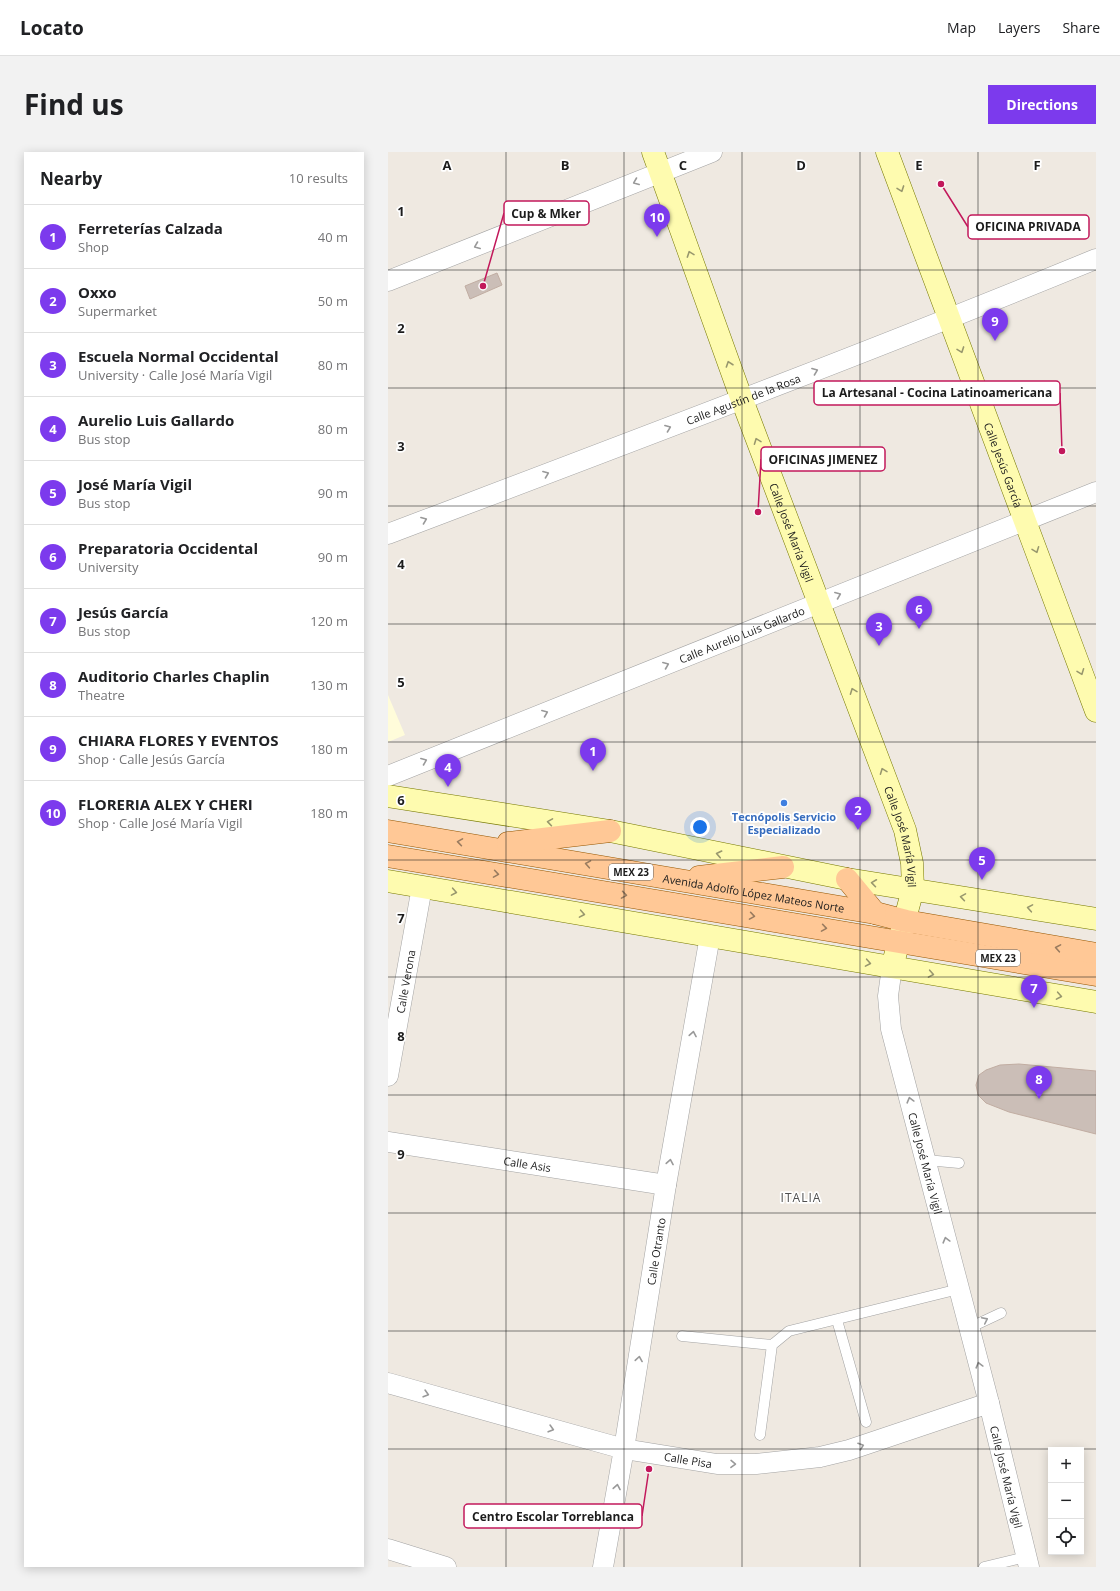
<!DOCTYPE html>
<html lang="en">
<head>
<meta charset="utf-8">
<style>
	:root { --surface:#fff; --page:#f2f2f2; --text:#202124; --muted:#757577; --line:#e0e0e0; --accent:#7c3aed }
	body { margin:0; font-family:"Open Sans",sans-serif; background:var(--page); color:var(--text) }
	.controls { position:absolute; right:12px; bottom:12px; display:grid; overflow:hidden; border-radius:0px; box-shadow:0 2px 10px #0003 }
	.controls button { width:36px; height:36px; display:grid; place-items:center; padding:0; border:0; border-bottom:1px solid var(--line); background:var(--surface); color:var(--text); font:20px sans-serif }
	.you { position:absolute; left:312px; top:675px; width:14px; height:14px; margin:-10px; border:3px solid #fff; border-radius:50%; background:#1a73e8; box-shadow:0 0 0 6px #1a73e833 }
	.badge { display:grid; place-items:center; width:26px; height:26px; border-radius:50%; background:var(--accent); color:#fff; font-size:13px; font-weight:700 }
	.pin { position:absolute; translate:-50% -33px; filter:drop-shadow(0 1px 2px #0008) }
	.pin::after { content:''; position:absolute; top:21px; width:14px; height:12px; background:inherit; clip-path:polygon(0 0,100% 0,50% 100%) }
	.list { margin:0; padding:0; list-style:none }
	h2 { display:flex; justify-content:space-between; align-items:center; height:52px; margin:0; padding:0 16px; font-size:17px }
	h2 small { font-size:13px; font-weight:400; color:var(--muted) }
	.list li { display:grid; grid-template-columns:26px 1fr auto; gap:12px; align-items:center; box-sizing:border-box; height:64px; padding:0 16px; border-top:1px solid var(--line) }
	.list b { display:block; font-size:15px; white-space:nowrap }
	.list p { margin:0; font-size:13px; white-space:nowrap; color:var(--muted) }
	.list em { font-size:13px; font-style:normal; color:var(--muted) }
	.icon { flex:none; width:22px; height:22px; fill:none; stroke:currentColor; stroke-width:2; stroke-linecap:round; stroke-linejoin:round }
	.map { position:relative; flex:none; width:708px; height:1415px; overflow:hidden; border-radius:0px }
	header { display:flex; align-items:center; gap:24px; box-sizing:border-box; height:56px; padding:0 20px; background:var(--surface); border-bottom:1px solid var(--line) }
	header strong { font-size:19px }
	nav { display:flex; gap:22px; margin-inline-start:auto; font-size:14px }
	.intro { display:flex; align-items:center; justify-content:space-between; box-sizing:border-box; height:96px; padding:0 24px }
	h1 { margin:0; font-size:28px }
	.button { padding:10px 18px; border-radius:0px; background:var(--accent); color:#fff; font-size:14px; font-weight:700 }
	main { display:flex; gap:24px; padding:0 24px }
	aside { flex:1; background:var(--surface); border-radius:0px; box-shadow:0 2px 10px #0003 }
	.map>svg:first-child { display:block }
</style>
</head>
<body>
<header>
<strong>Locato</strong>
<nav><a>Map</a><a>Layers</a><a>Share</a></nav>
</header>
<div class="intro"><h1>Find us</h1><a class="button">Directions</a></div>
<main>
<aside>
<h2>Nearby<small>10 results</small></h2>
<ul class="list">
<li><span class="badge">1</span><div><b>Ferreterías Calzada</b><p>Shop</p></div><em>40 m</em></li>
<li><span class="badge">2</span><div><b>Oxxo</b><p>Supermarket</p></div><em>50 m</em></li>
<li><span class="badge">3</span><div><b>Escuela Normal Occidental</b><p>University · Calle José María Vigil</p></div><em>80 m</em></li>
<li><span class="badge">4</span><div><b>Aurelio Luis Gallardo</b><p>Bus stop</p></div><em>80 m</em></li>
<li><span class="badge">5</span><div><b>José María Vigil</b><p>Bus stop</p></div><em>90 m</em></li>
<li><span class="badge">6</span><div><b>Preparatoria Occidental</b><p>University</p></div><em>90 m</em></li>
<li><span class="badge">7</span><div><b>Jesús García</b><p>Bus stop</p></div><em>120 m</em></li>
<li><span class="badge">8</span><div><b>Auditorio Charles Chaplin</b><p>Theatre</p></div><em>130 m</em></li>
<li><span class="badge">9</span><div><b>CHIARA FLORES Y EVENTOS</b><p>Shop · Calle Jesús García</p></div><em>180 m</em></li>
<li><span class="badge">10</span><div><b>FLORERIA ALEX Y CHERI</b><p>Shop · Calle José María Vigil</p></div><em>180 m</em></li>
</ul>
</aside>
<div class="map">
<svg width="708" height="1415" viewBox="0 0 708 1415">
	<rect width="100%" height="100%" fill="#efe9e1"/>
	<path fill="#fffcda" d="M0 543 17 583 0 590Z"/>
	<path fill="#cbbeb7" stroke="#c1ada2" d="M109 121 114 133 82 147 77 134Z
		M631 912 708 919V982L621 960 598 951 590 943 588 933 591 923 598 918 612 913Z"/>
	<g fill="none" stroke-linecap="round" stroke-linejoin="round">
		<g stroke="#a3a3a3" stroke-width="11">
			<path id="lane" d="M538 1008 571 1011
				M449 1168 478 1270
				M581 1176 613 1161
				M294 1184 384 1193
				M372 1283 384 1193 401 1179 571 1137
				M596 1415 638 1405"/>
		</g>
		<g stroke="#a3a3a3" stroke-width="21">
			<g id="street">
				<path d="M0 129 324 0"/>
				<path id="s1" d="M0 382C237 292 474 203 708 107"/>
				<path id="s2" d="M0 624 708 340"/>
				<path id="s3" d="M504 815 500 844 503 877 601 1251 641 1415"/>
				<path id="s4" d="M0 924 34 735"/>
				<path id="s5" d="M0 990 278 1033"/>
				<path id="s6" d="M0 1231 236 1297 329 1312H368L432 1305 461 1298 601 1251"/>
				<path d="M0 1397 58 1415"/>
				<path id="s7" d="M215 1415 236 1297 278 1033 322 784"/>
			</g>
		</g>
		<g stroke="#757700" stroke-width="23">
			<g id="secondary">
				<path id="s8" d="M265 0 354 248 517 678 524 711 525 737 504 815"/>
				<path id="s9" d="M499 0 708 559"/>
				<path d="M0 644 222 679 459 727 708 767"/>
				<path d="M0 729 708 850"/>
			</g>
		</g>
		<g stroke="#955600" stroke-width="23">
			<g id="primary">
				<path id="s10" d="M0 679 487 761 518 769 708 802"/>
				<path d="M120 691 222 679"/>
				<path d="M0 704 708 823"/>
				<path d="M311 725 395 715"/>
				<path d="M459 727 487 761"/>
			</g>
		</g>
		<use href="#lane" stroke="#fff" stroke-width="10"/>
		<use href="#street" stroke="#fff" stroke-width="20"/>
		<use href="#secondary" stroke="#fefbaf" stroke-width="22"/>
		<use href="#primary" stroke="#ffc896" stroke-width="22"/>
	</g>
	<defs><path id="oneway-chevron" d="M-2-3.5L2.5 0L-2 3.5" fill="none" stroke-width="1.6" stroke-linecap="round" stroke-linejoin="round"/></defs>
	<g stroke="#999">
		<use href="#oneway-chevron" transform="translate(248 30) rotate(158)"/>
		<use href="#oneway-chevron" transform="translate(89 94) rotate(158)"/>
		<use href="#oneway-chevron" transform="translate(427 219) rotate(-21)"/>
		<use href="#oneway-chevron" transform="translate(280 276) rotate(-21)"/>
		<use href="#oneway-chevron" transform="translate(158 322) rotate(-21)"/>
		<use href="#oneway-chevron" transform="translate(36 368) rotate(-21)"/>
		<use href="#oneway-chevron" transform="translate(450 443) rotate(-22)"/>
		<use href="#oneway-chevron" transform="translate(278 513) rotate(-22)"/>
		<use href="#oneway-chevron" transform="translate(157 561) rotate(-22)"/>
		<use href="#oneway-chevron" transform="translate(36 609) rotate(-22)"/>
		<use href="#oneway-chevron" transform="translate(305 882) rotate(-80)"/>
		<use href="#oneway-chevron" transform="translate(522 948) rotate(-105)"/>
		<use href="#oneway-chevron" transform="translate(282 1010) rotate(-80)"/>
		<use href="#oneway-chevron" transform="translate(558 1088) rotate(-105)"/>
		<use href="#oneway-chevron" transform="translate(597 1168) rotate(-26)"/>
		<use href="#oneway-chevron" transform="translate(251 1207) rotate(-81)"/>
		<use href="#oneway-chevron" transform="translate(591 1213) rotate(-105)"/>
		<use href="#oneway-chevron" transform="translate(38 1242) rotate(16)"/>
		<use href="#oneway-chevron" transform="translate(163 1277) rotate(16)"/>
		<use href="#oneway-chevron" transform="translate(473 1294) rotate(-19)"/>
		<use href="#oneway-chevron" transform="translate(345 1312) rotate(1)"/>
		<use href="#oneway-chevron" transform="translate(229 1335) rotate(-80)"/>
	</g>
	<g stroke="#98976d">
		<use href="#oneway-chevron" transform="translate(513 37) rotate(70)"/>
		<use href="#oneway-chevron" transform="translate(302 102) rotate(-110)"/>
		<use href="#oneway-chevron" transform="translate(573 198) rotate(70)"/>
		<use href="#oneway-chevron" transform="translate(341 212) rotate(-109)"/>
		<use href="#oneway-chevron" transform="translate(369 289) rotate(-111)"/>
		<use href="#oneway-chevron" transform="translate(648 398) rotate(69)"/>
		<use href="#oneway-chevron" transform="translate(693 520) rotate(69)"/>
		<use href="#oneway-chevron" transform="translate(465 539) rotate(-111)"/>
		<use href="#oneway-chevron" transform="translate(495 619) rotate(-111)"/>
		<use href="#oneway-chevron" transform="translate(162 670) rotate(-171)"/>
		<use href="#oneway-chevron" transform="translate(331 702) rotate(-168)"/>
		<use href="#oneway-chevron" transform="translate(486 731) rotate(-172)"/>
		<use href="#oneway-chevron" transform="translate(66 740) rotate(10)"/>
		<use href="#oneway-chevron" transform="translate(575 745) rotate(-171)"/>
		<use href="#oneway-chevron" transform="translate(642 756) rotate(-170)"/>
		<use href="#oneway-chevron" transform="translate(194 762) rotate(10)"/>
		<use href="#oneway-chevron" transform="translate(480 811) rotate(10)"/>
		<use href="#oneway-chevron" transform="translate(543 822) rotate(10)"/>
		<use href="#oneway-chevron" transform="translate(671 844) rotate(10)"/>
	</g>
	<g stroke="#997b5f">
		<use href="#oneway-chevron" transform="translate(72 690) rotate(-171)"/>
		<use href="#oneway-chevron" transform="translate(200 712) rotate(-170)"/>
		<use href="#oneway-chevron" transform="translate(108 722) rotate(9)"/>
		<use href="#oneway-chevron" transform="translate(236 743) rotate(9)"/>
		<use href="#oneway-chevron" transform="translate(364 764) rotate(9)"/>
		<use href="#oneway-chevron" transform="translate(436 776) rotate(9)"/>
		<use href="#oneway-chevron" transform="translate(670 796) rotate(-170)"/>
	</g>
	<path fill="none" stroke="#1c1c1c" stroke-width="1" stroke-opacity="0.55" d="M118 0V1415M236 0V1415M354 0V1415M472 0V1415M590 0V1415M0 118H708M0 236H708M0 354H708M0 472H708M0 590H708M0 708H708M0 825H708M0 943H708M0 1061H708M0 1179H708M0 1297H708"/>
	<circle fill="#3f7fe0" stroke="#fff" stroke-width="1.5" cx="396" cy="651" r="4"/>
	<g text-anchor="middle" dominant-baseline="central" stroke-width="3.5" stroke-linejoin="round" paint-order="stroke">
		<g fill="#fff" stroke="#606060" stroke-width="1">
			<rect x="221" y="712" width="44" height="16" rx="3"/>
			<rect x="588" y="798" width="44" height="16" rx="3"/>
		</g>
		<g font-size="10" font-weight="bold" fill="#1c1c1c">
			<text x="243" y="720">MEX 23</text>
			<text x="610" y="806">MEX 23</text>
		</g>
		<g font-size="11" fill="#1c1c1c" stroke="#fff">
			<text stroke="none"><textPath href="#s1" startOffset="380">Calle Agustín de la Rosa</textPath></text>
			<text stroke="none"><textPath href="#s9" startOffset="334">Calle Jesús García</textPath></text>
			<text stroke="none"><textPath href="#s8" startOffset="405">Calle José María Vigil</textPath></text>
			<text stroke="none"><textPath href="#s2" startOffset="381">Calle Aurelio Luis Gallardo</textPath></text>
			<text stroke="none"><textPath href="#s8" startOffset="729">Calle José María Vigil</textPath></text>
			<text stroke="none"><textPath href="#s10" startOffset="371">Avenida Adolfo López Mateos Norte</textPath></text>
			<text stroke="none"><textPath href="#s4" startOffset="96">Calle Verona</textPath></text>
			<text stroke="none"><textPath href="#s5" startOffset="141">Calle Asis</textPath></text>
			<text stroke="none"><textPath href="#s3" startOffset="201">Calle José María Vigil</textPath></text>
			<text stroke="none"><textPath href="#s7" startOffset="320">Calle Otranto</textPath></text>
			<text stroke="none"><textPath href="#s6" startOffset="310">Calle Pisa</textPath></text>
			<text stroke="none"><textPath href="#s3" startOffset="525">Calle José María Vigil</textPath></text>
		</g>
		<g font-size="11" font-weight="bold" fill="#366cbe" stroke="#fff">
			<text x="396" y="664">Tecnópolis Servicio<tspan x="396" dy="13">Especializado</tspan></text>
		</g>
		<g font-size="12" letter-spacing="1" fill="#4f4f4f" stroke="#fff">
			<text x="413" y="1045">ITALIA</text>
		</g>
	</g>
	<g font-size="13" text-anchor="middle" font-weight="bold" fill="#1c1c1c" stroke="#fff" stroke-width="3.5" stroke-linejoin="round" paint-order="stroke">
		<text x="59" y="18">A</text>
		<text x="177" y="18">B</text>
		<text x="295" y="18">C</text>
		<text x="413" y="18">D</text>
		<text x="531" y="18">E</text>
		<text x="649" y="18">F</text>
		<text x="13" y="64">1</text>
		<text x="13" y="181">2</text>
		<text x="13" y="299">3</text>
		<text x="13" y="417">4</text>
		<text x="13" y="535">5</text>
		<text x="13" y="653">6</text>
		<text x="13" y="771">7</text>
		<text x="13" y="889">8</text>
		<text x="13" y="1007">9</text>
	</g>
	<path fill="none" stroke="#c2185b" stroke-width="1.5" d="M95 134L116 61M553 32L580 75M674 299L672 241M370 360L373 307M261 1317L254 1364"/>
	<g fill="#c2185b" stroke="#fff" stroke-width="1.5">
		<circle cx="95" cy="134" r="4"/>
		<circle cx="553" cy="32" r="4"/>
		<circle cx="674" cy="299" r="4"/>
		<circle cx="370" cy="360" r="4"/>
		<circle cx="261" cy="1317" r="4"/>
	</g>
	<g fill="#fff" stroke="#c2185b" stroke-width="1.5">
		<rect x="116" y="49" width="85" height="24" rx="4"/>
		<rect x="580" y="63" width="121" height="24" rx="4"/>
		<rect x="426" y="229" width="246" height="24" rx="4"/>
		<rect x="373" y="295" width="124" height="24" rx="4"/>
		<rect x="76" y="1352" width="178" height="24" rx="4"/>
	</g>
	<g font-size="12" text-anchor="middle" font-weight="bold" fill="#1c1c1c">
		<text x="158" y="66">Cup &amp; Mker</text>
		<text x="640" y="79">OFICINA PRIVADA</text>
		<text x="549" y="245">La Artesanal - Cocina Latinoamericana</text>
		<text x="435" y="312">OFICINAS JIMENEZ</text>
		<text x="165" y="1369">Centro Escolar Torreblanca</text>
	</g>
</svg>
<div class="controls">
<button>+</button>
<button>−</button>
<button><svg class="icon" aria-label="locate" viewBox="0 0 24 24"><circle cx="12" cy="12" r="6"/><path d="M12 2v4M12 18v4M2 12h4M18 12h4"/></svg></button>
</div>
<div class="you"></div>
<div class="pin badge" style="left:205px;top:619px">1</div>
<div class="pin badge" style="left:470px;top:678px">2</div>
<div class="pin badge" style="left:491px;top:494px">3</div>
<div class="pin badge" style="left:60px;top:635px">4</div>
<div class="pin badge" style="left:594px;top:728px">5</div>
<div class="pin badge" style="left:531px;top:477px">6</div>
<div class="pin badge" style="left:646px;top:856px">7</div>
<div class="pin badge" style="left:651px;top:947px">8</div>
<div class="pin badge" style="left:607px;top:189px">9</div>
<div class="pin badge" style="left:269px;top:85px">10</div>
</div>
</main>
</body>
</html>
